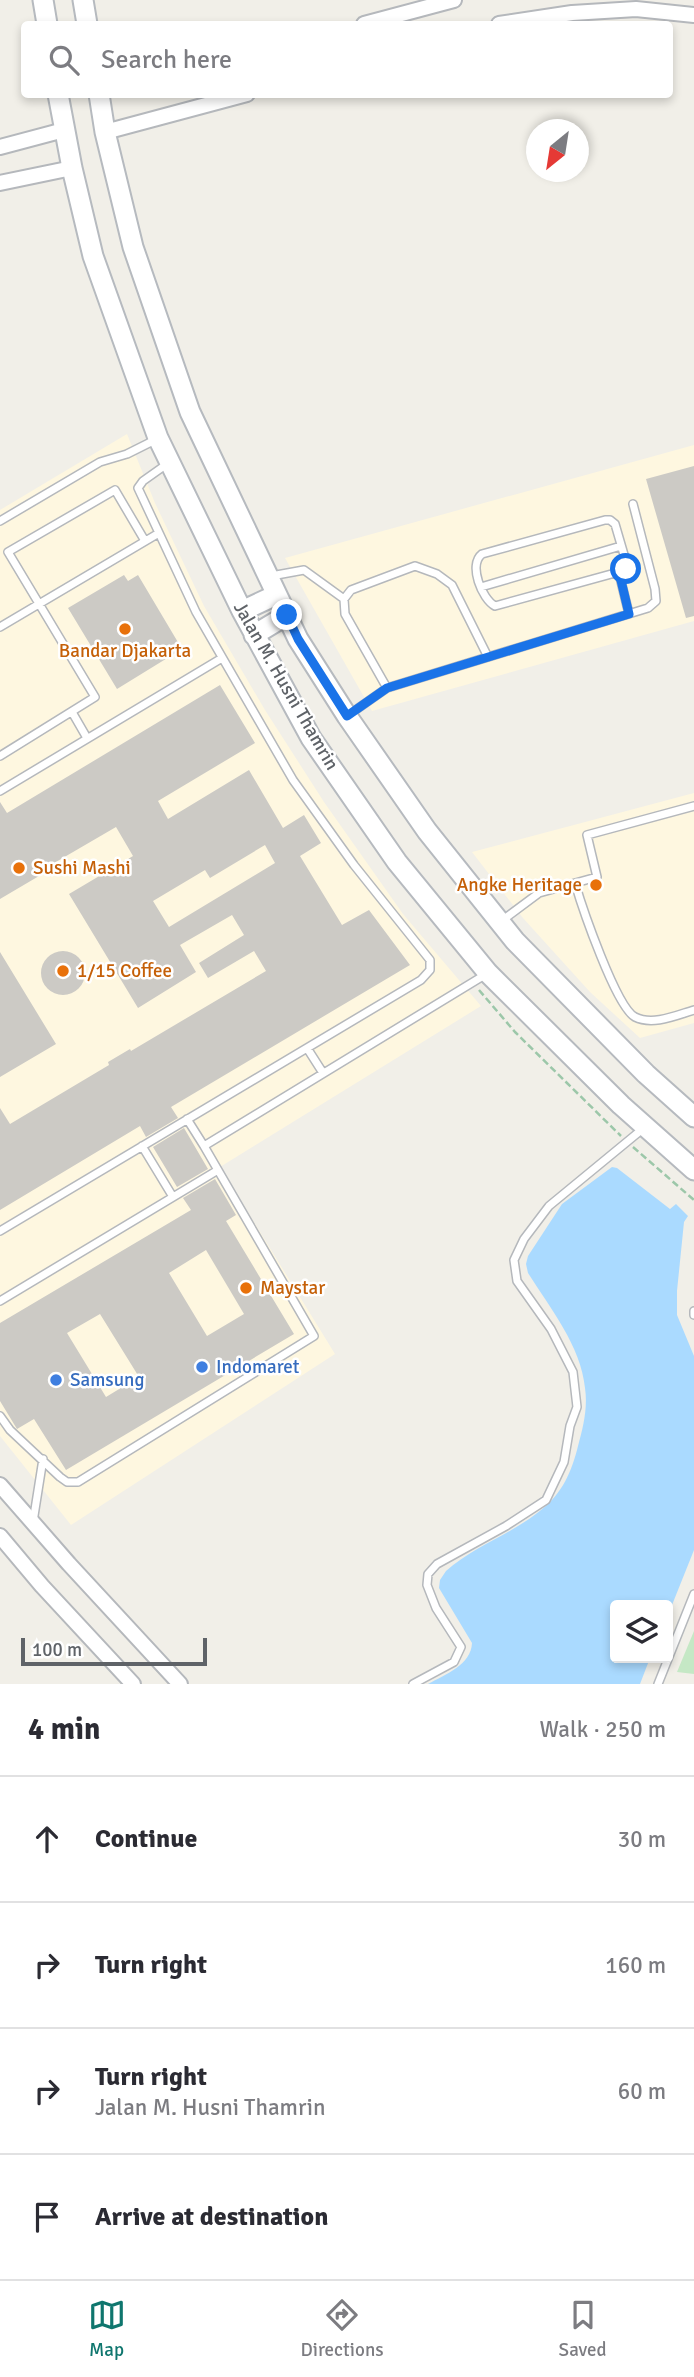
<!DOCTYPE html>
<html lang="en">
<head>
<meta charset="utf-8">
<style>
	:root { --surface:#fff; --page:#f2f2f3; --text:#2b2b33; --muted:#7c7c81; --line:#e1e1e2; --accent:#0f766e }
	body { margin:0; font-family:Signika,sans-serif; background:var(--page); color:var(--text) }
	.controls { position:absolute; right:21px; bottom:21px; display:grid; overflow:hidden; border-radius:7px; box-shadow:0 4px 10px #0003 }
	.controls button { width:63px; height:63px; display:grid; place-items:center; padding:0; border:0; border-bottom:2px solid var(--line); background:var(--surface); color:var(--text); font:35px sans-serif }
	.compass { position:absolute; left:526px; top:119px; width:63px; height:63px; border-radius:50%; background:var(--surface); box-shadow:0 4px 10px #0003; rotate:210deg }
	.scale { position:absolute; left:21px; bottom:18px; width:186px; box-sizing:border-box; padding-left:7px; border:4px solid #5f6368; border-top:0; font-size:19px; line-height:24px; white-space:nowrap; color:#5f6368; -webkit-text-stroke:5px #fff; paint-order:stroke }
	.stop { position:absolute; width:21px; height:21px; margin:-16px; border:5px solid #1a73e8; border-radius:50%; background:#fff }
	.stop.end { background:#1a73e8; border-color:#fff; box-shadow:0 2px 7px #0008 }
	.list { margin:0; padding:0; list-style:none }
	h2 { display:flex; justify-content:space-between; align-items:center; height:91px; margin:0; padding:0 28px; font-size:30px }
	h2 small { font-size:23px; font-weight:400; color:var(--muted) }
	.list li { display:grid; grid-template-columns:46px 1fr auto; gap:21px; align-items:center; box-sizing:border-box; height:126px; padding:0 28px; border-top:2px solid var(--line) }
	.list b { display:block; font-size:26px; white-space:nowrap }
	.list p { margin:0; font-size:23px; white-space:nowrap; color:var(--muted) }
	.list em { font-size:23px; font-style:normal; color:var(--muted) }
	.icon { flex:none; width:38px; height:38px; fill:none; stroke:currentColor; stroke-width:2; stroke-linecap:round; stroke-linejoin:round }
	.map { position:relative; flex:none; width:694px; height:1684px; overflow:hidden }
	.search { position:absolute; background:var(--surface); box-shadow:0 4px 10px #0003; left:21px; right:21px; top:21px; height:77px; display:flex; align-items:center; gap:18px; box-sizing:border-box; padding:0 24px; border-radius:7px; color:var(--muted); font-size:26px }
	.sheet { height:595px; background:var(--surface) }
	nav { display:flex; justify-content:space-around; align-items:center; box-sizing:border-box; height:98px; border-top:2px solid var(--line); background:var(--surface); font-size:19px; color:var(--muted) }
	nav a { display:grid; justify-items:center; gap:4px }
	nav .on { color:var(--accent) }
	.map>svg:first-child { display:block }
</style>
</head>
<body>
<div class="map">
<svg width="694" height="1684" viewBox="0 0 694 1684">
	<rect width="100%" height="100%" fill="#f1efe8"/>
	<path fill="#fef7e0" d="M127 434 155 503 204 606 265 710 324 802 403 914 481 1006 220 1167 335 1354 71 1525 0 1436V510Z
		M694 445V621L372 711 285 558Z
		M694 793V1023L640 1038 590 992 523 918 472 852Z"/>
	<path fill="#c5e8c5" d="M694 1631V1674L677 1672Z"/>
	<path fill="#aadaff" d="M612 1167 617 1168 670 1209 676 1204 688 1216 684 1222 677 1291V1315L694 1356V1550L668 1615V1605H615V1658H650L640 1684H428C446 1674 471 1665 472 1643L439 1588 440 1580 446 1571C474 1546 512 1534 541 1510 562 1494 572 1471 578 1446 583 1428 588 1408 585 1388 581 1346 550 1308 528 1273L526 1264 528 1256 562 1204Z"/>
	<path fill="#cccac5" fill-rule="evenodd" d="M694 466V616L686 618 646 479Z
		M124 575 128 581 138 575 182 649 117 689 68 608Z
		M220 685 255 743 158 801 168 819 249 770 283 828 304 815 321 843 300 856 342 925 369 910 410 965 171 1107 178 1118 146 1137 140 1126 0 1210V1108L10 1124 109 1065 108 1062 130 1049 131 1051 266 971 254 951 208 978 199 963 244 935 232 915 180 945 196 972 138 1008 69 894 133 856 116 827 37 873 39 876 0 899V802L7 813ZM265 845 275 863 169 927 153 901 205 870 210 878Z
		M41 973a22 22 0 1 1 44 0a22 22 0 1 1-44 0Z
		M0 952 56 1044 0 1077Z
		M184 1128 208 1169 177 1187 153 1147Z
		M215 1179 236 1215 226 1221 294 1334 66 1470 34 1419 17 1429 0 1401V1323L191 1210 183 1198ZM206 1250 244 1314 207 1336 169 1273ZM100 1314 139 1377 106 1397 67 1333Z"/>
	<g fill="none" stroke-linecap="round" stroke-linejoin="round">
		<g stroke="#b5b8bc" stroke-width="10">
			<path id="service" d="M605 520H610L615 524 627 565 626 570 495 606C482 599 468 565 482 554Z
				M0 521 100 462 127 454 157 439
				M619 573 629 614
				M271 576 304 570 344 599
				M481 587 621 546
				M0 627 159 533
				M488 657 452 585 437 574 415 566 351 590 344 599 345 614 387 688 648 608 656 601 655 589 633 504
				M72 712 87 738
				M347 716 387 688
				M0 756 95 697 8 552 115 490 145 541
				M0 791 222 658
				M575 883C582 907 616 1007 635 1017 653 1026 677 1015 694 1010
				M500 922 539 893 597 877 587 835 694 806
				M307 1048 323 1073
				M187 1119 204 1146 488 973
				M142 1146 173 1197
				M0 1231 421 980 430 970V960L354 865 293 780 196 612 138 488 143 481 167 464
				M0 1301 218 1170
				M694 1311V1315
				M0 1416 10 1430 60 1477 67 1482H78L314 1336 204 1146
				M33 1522 43 1459
				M413 1684 454 1662 461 1647 436 1608 427 1585 428 1574 437 1564 506 1526 546 1500 564 1462 570 1426 577 1407 573 1372 551 1329 517 1281 514 1260 524 1239 549 1206 645 1127
				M658 1684 694 1594"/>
		</g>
		<g stroke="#b5b8bc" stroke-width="18">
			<path id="minor" d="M364 24 454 0
				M499 24 572 13 636 9 694 15
				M105 132 247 94
				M0 147 64 130
				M0 183 72 168
				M0 1485 69 1564 180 1684
				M0 1536 42 1586 133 1684"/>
		</g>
		<g stroke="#b6babf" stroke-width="23">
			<path id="secondary" d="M43 0 47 24
				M83 0 87 24
				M58 94 72 168 93 256 158 438 242 611 311 738 397 862 488 973 621 1105 694 1170
				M99 94 105 132 133 247 190 412 298 639 347 716 427 831 515 941 646 1074 694 1117
				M242 611 276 595
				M254 635 287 615"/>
		</g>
		<path stroke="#9cc7a9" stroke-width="2.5" stroke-dasharray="7 3.5" stroke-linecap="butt" d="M479 990 515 1032 621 1136
			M633 1147 694 1200"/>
		<use href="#service" stroke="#fff" stroke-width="7"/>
		<use href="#minor" stroke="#fff" stroke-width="14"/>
		<use href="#secondary" stroke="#fff" stroke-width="19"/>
	</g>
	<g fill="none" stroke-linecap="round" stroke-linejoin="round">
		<path stroke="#1a73e8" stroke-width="9" d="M287 615 298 639 347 716 387 688 629 614 619 572 626 569"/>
	</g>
	<g fill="#e8710a" stroke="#fff" stroke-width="2.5">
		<circle cx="125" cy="629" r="7"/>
		<circle cx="19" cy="868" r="7"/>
		<circle cx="596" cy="885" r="7"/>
		<circle cx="63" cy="971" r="7"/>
		<circle cx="246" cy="1288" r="7"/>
	</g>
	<g fill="#3f7fe0" stroke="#fff" stroke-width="2.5">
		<circle cx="202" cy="1367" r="7"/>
		<circle cx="56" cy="1380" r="7"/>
	</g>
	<g text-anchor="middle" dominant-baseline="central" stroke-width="5" stroke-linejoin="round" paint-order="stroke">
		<g font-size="19" fill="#c56008" stroke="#fff" text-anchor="start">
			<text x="125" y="651" text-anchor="middle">Bandar Djakarta</text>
			<text x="33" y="868">Sushi Mashi</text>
			<text x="582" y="885" text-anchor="end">Angke Heritage</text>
			<text x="77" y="971">1/15 Coffee</text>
			<text x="260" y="1288">Maystar</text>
		</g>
		<g font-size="19" fill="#5f6368" stroke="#fff">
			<text transform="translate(286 686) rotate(60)">Jalan M. Husni Thamrin</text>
		</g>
		<g font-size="19" fill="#366cbe" stroke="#fff" text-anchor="start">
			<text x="216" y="1367">Indomaret</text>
			<text x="70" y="1380">Samsung</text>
		</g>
	</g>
</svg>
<div class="controls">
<button><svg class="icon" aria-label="layers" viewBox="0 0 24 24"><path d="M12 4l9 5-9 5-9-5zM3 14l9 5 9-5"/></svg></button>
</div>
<svg class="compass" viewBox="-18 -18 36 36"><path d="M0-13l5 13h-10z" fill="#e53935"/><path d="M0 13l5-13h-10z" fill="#7c7c81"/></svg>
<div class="scale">100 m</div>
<div class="stop" style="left:626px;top:569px"></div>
<div class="stop end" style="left:287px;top:615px"></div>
<div class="search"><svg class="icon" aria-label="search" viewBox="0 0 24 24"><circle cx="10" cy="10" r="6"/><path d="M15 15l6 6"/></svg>Search here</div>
</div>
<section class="sheet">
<h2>4 min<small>Walk · 250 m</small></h2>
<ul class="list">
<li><svg class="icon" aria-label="ahead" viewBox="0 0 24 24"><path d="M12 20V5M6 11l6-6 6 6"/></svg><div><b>Continue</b></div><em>30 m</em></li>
<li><svg class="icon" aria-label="right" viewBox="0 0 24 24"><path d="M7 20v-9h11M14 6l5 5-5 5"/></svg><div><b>Turn right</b></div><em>160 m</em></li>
<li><svg class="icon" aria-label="right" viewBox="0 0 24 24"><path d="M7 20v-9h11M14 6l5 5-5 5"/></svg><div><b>Turn right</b><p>Jalan M. Husni Thamrin</p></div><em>60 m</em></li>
<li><svg class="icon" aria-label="arrive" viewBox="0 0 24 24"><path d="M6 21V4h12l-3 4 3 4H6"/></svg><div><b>Arrive at destination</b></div></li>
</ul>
</section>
<nav>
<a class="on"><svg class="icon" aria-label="map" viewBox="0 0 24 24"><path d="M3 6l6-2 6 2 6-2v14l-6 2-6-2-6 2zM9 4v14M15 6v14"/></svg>Map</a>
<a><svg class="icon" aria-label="directions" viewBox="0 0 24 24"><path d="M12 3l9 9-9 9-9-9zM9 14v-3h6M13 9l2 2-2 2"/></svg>Directions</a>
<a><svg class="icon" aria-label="saved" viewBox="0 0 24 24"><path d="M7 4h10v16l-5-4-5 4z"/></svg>Saved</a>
</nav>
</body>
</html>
